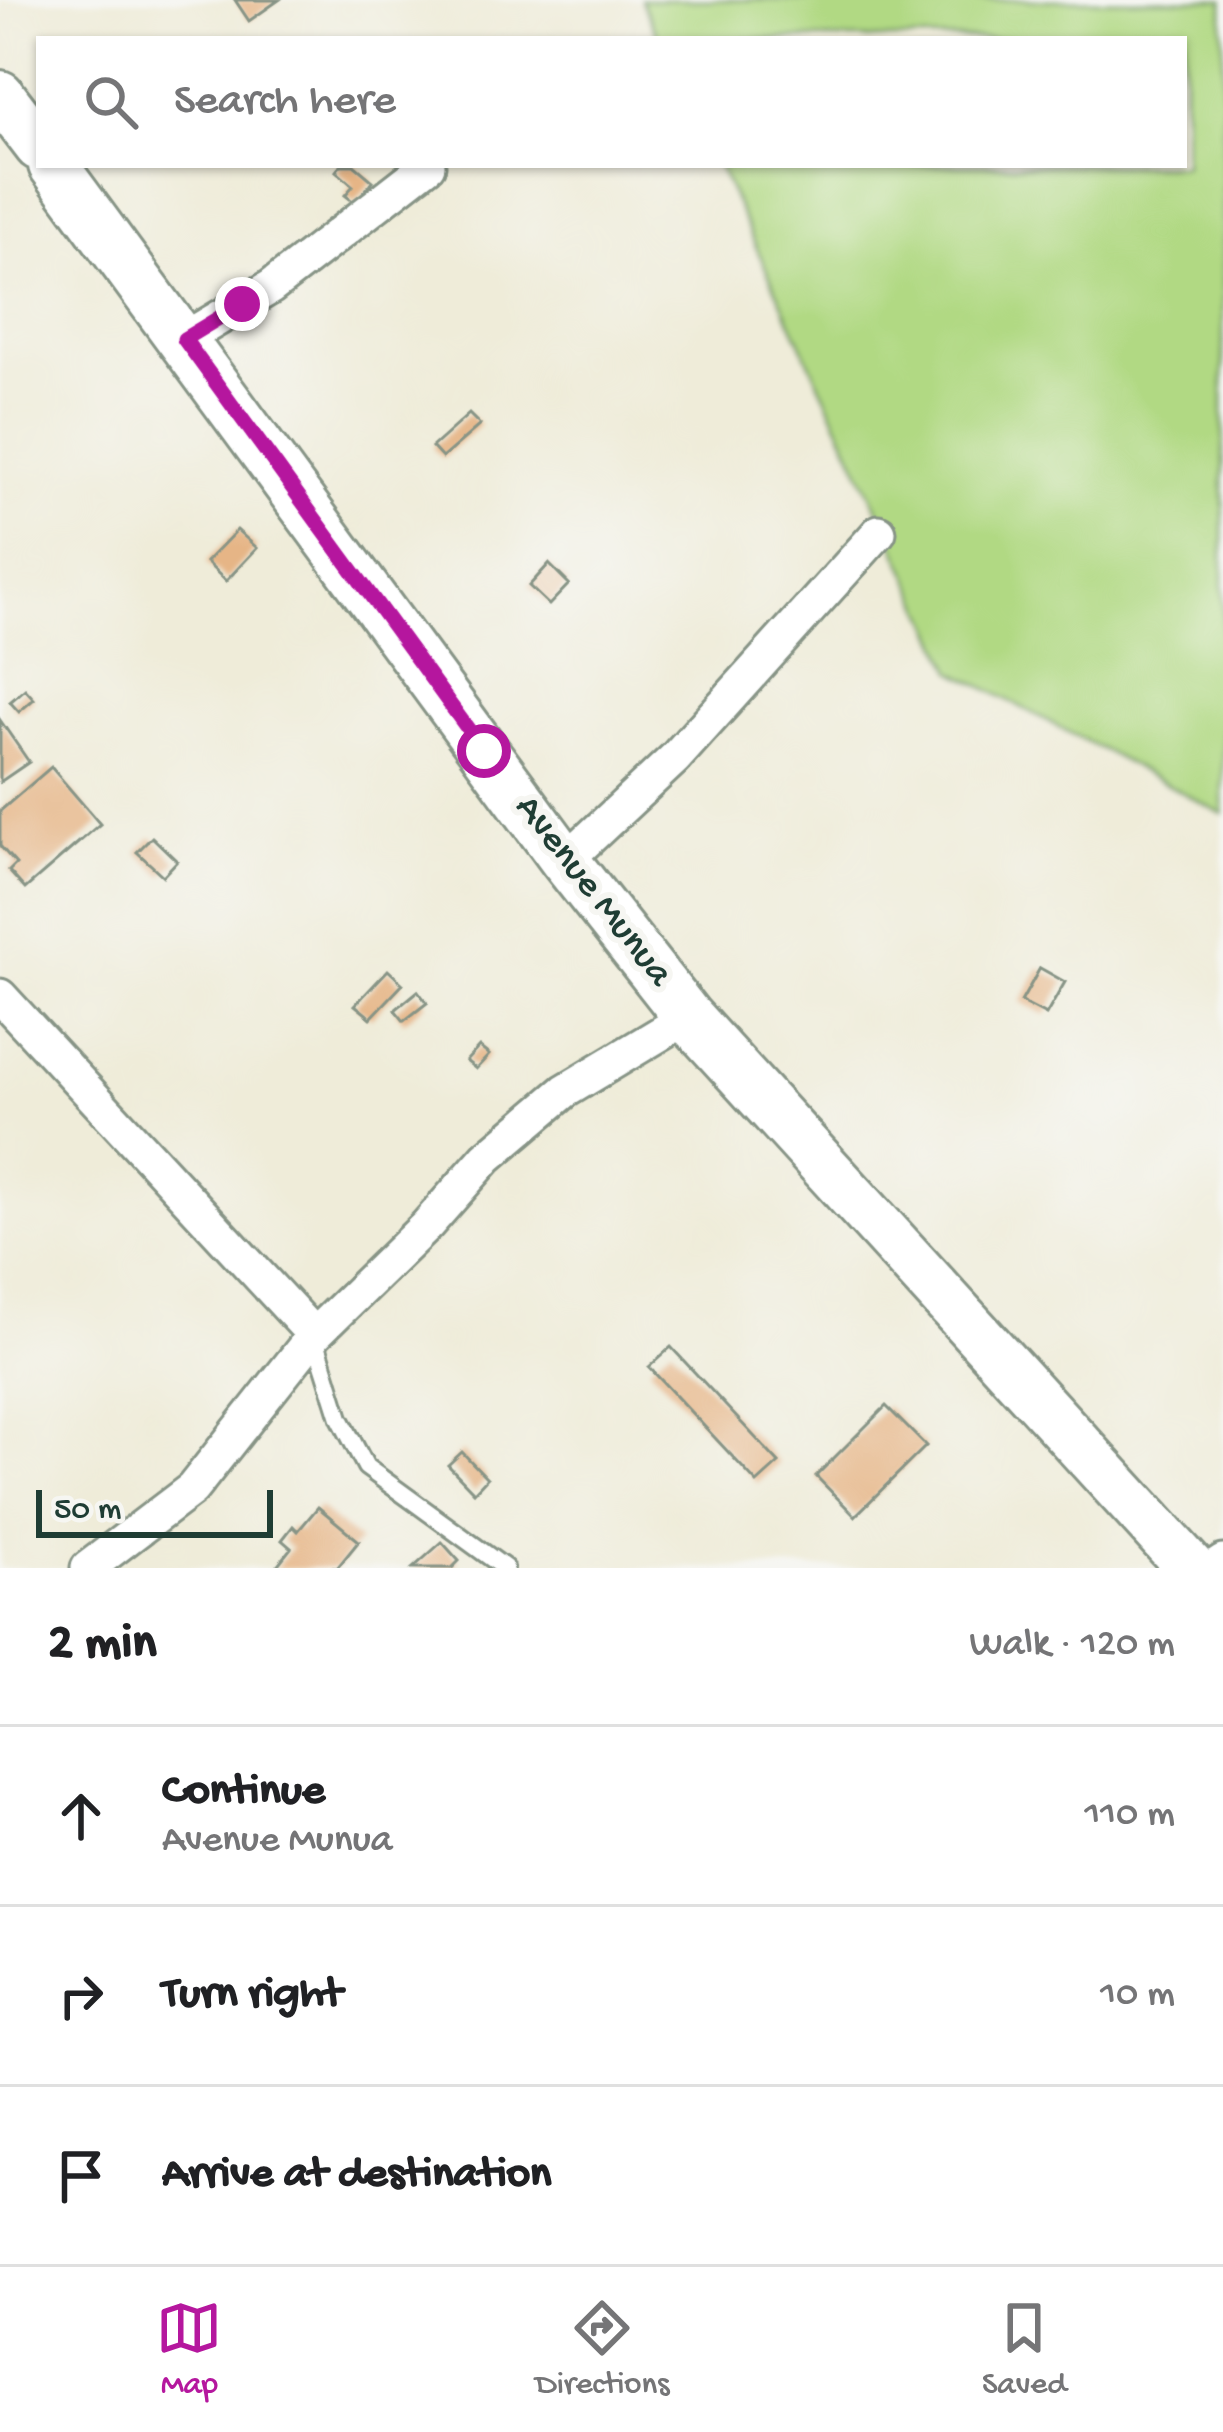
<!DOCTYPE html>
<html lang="en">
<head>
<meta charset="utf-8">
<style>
	:root { --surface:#fff; --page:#f6f6f6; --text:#202124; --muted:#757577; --line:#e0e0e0; --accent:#b5179e }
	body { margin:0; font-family:"Gochi Hand",sans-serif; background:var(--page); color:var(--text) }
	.scale { position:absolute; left:36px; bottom:30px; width:237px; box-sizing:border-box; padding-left:12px; border:6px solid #1f3d34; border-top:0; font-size:33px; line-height:42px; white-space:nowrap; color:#1f3d34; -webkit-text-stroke:9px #f6f6f2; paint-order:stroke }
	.stop { position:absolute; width:36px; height:36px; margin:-27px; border:9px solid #b5179e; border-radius:50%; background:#fff }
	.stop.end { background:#b5179e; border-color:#fff; box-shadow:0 3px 12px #0008 }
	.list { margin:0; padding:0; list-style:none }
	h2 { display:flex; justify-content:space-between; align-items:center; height:156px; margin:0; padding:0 48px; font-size:51px }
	h2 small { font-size:39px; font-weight:400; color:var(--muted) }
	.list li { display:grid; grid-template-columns:78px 1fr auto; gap:36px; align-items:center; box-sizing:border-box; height:180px; padding:0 48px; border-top:3px solid var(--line) }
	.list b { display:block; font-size:45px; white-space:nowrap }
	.list p { margin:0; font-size:39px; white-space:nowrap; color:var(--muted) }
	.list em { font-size:39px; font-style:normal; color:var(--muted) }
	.icon { flex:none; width:66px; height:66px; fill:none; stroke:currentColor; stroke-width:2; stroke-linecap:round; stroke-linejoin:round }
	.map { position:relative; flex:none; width:1223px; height:1568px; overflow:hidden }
	.search { position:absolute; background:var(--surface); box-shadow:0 3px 9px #0004; left:36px; right:36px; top:36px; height:132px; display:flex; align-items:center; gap:30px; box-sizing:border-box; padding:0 42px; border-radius:0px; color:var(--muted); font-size:45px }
	.sheet { height:696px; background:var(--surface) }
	nav { display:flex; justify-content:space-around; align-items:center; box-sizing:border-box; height:168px; border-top:3px solid var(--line); background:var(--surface); font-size:33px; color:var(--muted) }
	nav a { display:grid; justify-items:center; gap:6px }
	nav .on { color:var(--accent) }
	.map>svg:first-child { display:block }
</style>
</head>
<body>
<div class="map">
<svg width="1223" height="1568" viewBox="0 0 1223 1568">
	<rect width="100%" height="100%" fill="#f6f6f2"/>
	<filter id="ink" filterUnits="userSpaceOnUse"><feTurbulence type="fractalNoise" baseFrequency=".00833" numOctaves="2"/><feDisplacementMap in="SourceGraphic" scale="24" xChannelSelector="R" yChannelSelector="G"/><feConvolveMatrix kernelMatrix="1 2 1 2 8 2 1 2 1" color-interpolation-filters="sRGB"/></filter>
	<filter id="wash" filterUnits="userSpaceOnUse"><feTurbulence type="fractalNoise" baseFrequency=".004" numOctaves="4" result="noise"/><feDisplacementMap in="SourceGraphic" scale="48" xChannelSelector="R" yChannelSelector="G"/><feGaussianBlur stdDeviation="2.7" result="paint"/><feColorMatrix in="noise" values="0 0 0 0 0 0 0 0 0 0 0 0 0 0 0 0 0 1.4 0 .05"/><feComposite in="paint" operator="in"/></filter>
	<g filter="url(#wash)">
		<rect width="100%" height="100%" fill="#efecd9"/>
		<path fill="#b1d983" stroke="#688b5c" stroke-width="3" d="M641 0H1223V814L953 671 718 165H1184V39H659Z"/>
		<g id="blocks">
			<path fill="#e6b586" d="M235 0H279L249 21Z
				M341 165H354L373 181 355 203 345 195 353 186 336 171Z
				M469 414 480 425 442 458 432 447Z
				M237 530 257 548 226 581 206 562Z
				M549 564 569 584 549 605 529 586Z
				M25 689 34 699 19 712 10 702Z
				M0 720 29 762 0 782Z
				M51 767 100 824 25 889 9 871 16 864 0 846V811Z
				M152 837 177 861 163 876 137 852Z
				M1040 968 1065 982 1046 1015 1021 1002Z
				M388 970 403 984 371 1018 355 1005Z
				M418 991 427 1003 404 1021 395 1010Z
				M479 1047 489 1055 476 1069 466 1061Z
				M671 1347 779 1463 757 1483 649 1367Z
				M886 1406 926 1446 855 1516 816 1476Z
				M462 1452 487 1478 474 1492 448 1465Z
				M318 1507 359 1541 337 1568H275L291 1548 282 1540 293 1526 298 1531Z
				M442 1542 459 1561 452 1568H413Z"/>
		</g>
	</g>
	<g filter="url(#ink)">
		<use href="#blocks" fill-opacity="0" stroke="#879486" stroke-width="3"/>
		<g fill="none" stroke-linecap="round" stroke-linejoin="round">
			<g stroke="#879486" stroke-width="22">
				<path id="lane" d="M314 1335 340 1418 366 1467 505 1568"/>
			</g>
			<g stroke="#879486" stroke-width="39">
				<path id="street" d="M184 339 271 287 428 165
					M565 861 675 758 879 532
					M0 996 314 1335
					M88 1568 192 1489 314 1335 427 1225 487 1157 565 1091 688 1017
					M1214 1568 1223 1562"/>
			</g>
			<g stroke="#879486" stroke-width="54">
				<path id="secondary" d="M0 95 39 146
					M53 165 565 861 688 1017 1191 1568"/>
			</g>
			<use href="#lane" stroke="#fff" stroke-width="16"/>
			<use href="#street" stroke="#fff" stroke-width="33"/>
			<use href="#secondary" stroke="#fff" stroke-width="48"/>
		</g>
	</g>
	<g fill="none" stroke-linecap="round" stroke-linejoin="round" filter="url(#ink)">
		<path stroke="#b5179e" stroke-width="15" d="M242 304 184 339 484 751"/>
	</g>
	<g text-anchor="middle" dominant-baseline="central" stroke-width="12" stroke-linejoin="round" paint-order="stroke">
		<g font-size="39" fill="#1f3d34" stroke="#f6f6f2">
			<text transform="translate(592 892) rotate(52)">Avenue Munua</text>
		</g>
	</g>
</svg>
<div class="scale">50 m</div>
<div class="stop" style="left:484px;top:751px"></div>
<div class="stop end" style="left:242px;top:304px"></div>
<div class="search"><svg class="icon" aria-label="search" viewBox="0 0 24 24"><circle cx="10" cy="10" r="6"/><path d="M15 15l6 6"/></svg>Search here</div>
</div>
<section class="sheet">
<h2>2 min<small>Walk · 120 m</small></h2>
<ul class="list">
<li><svg class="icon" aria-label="ahead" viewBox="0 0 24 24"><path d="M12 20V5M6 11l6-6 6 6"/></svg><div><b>Continue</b><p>Avenue Munua</p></div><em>110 m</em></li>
<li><svg class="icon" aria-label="right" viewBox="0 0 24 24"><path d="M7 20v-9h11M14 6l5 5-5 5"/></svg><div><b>Turn right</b></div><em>10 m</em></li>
<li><svg class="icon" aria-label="arrive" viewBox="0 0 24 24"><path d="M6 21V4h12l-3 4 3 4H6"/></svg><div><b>Arrive at destination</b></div></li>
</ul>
</section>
<nav>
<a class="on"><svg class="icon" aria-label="map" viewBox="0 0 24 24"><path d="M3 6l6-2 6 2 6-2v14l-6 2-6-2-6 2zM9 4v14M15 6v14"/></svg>Map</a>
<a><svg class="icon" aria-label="directions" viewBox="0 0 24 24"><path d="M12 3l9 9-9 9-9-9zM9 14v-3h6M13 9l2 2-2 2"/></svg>Directions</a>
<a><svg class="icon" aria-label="saved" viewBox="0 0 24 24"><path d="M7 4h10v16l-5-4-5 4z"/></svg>Saved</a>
</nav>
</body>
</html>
